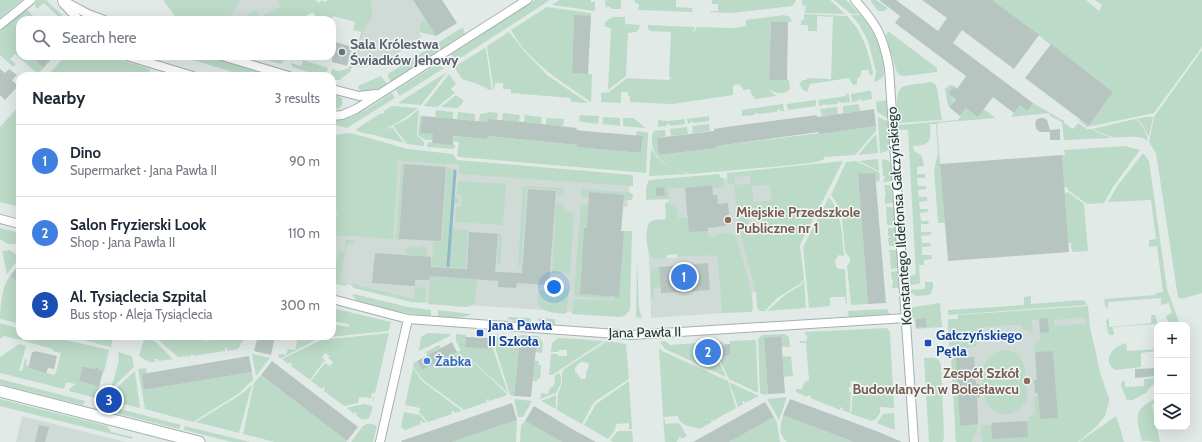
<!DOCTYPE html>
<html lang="en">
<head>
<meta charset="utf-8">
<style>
	:root { --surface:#fff; --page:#f2f2f3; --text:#1f2937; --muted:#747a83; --line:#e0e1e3; --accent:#785a4c }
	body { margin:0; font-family:Cabin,sans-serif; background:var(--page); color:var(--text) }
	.controls { position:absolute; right:12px; bottom:12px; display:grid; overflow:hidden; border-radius:8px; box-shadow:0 4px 16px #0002 }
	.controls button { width:36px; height:36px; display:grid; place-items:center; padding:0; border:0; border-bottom:1px solid var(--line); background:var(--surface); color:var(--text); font:20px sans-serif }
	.you { position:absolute; left:554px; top:287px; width:14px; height:14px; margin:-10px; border:3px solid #fff; border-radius:50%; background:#1a73e8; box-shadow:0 0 0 6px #1a73e833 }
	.badge { display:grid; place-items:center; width:26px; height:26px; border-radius:50%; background:var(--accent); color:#fff; font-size:13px; font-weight:700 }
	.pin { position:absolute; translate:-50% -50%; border:2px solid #fff; box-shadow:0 1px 4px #0006 }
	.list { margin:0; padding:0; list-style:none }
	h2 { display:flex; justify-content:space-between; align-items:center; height:52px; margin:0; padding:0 16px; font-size:17px }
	h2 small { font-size:13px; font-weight:400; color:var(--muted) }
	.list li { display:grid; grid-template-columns:26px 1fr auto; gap:12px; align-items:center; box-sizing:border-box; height:72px; padding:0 16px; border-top:1px solid var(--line) }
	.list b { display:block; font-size:15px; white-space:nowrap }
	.list p { margin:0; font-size:13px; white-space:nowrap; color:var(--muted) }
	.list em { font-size:13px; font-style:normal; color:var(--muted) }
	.icon { flex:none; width:22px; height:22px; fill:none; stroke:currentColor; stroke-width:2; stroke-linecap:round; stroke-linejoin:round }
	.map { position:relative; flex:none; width:1202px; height:442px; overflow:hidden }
	.search { position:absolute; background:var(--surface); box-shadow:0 4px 16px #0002; left:16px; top:16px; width:320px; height:44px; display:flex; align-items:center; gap:10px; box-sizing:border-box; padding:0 14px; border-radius:12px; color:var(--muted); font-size:15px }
	.panel { position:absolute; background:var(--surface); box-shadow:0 4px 16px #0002; left:16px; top:72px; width:320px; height:268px; border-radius:12px }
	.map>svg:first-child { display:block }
</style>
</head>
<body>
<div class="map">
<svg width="1202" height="442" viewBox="0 0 1202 442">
	<rect width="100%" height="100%" fill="#e2eae8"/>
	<path fill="#d0dad7" d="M163 0H303L269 20H178Z
		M373 0H413L425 19 422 22 419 29V32L422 37 380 65 372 67H356L352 66 366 25 372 19 371 1Z
		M346 154 630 183 629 192 633 195 632 200H628L627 207H623L621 231H628L625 315 418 302 332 281V161Z
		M775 170 778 290 748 293 722 286 719 248 672 240 667 186 682 185 719 174 720 177 724 179Z
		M648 249 649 252 656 259 717 254 722 313 651 318 650 274Z
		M1086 314 1102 413 1068 442H956L955 426H960L954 349 949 345 948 326Z
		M22 416 126 442H16Z"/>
	<path fill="#bcdac8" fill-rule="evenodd" d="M0 0H22L0 18Z
		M37 0H46L67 20H62L44 3 38 8H36L35 3Z
		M163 0H240L228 20H178Z
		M277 0H316L318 3 322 0 325 2 328 0H373L371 1C372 10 375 21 366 25L350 72 339 80H332V76H330L332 69 339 71 349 68 357 40 352 38 359 40 361 32 353 30 355 22 333 16 331 20 317 19 313 12 299 20H240L256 9 260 17 280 7Z
		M535 0H550L451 64 450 59 452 54Z
		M559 0H591V2H595V11L552 5Z
		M605 0H621V9H612L608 6 606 8Z
		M634 0H676V7L692 8 693 12 638 10 639 4 635 3Z
		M712 0H796L794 4 792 6 732 13 710 12V11H718V4H712Z
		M802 0H830L845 14 805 13 806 6 802 5Z
		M834 0H846L860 14H851Z
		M870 0H876L888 8 884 11H878Z
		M992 0H1086L1099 11 1102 5 1095 0H1202V47L1154 113 1087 127 1079 121 1080 120 1089 126 1113 92Z
		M547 7 591 13V16H574L572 73 592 74 591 102C562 82 528 62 511 30Z
		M25 10H27L38 20H20V56H55L42 70 37 73 15 54 10 59 16 64 13 67 0 55V31Z
		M804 14 847 16C863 32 868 51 873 72L872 76 869 74V70H861V75L857 80V84L853 85 849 78 810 84 807 92 802 89 799 82H802V80H806L808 78 831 79 833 17 817 16V31H808V25H801V21L804 20Z
		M784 15 790 17 792 22H771L769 80H789L790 89C783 96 775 93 768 89L776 96 755 99 751 93 750 89 743 90V87H741L740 84 733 85V95L672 104 630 102V96H628V92H621V103L601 102V93L609 92 627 78 668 80 672 78 669 77 671 32 650 31 648 28V25L695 27 693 32H694L697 27 733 28 746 26V20Z
		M851 15H861C874 30 884 53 884 74 882 79 879 81 874 82L876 72 868 41 859 24Z
		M613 17H625V24L640 25 639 29 636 32 628 33 626 76 608 90 611 29 604 26 606 21Z
		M425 19 436 36 419 32 420 24Z
		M463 27 465 35 463 36 391 82 388 77V74Z
		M888 31 937 68V72L905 76 899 75 896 70 886 36Z
		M509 32 525 52 547 75 588 103 571 102 570 98 511 93V89H503V83H495L494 92 487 46Z
		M485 48 486 49 492 91 475 83 462 79 454 67Z
		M1202 50V293L1181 299 1178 297 1177 291 1156 153 1149 142 1154 117Z
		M65 56H108L150 69 149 76H75L68 72 63 73 61 76H47Z
		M180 56H207L274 76H246Z
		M253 56H277L276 59 284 61 281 64Z
		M303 60 328 68 326 76H321L292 67 291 63 301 66Z
		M436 65 444 68 400 96 396 90Z
		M447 72 421 105 398 103Z
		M449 74 456 84 451 89 455 93 437 107 424 106Z
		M381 76 387 84C378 90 372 91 362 92L360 91 358 86Z
		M930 82 935 84 937 88 942 120 898 123C898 113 893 89 905 86 913 84 922 84 930 82Z
		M950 85 954 86 948 94 955 99 949 107 948 106 945 89Z
		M868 91H871L872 99 861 101V99H859L858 101 852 102 851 94Z
		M392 93 395 98 347 128 332 124V119C354 121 374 104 392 93Z
		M846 94H849L850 102 841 103V102H838V104L826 105 825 104 819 106 818 100 846 96Z
		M336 95 342 98V104L340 108 332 109Z
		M456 95 464 101 458 108 441 107Z
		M816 100V106L788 110 787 104Z
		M887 100 889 119 877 112 876 102Z
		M1033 103 1064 121V123L1073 129 1078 123 1087 129H1091L1111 138 1064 140 1062 122 1050 116 1049 113 1011 117 1020 105 1027 110Z
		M783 104 784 111H781L780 109 777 110V112L758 114V113H755V115L742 116V110Z
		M859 104 860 111 843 113V106Z
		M20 105V207L0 202V127Z
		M392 106 418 108C408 117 381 134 367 134 364 134 359 131 355 130L381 113 382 114 384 113V111Z
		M837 107 838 114 822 116 820 109Z
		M966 108 984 109 995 118 937 123 945 223H938L934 170 938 153 936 124H930C931 141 931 145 913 146L914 151 922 156 924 166 917 167V174H925V178H917L918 186H926V189L918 190 919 197H927V201L919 202 920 209H928V212L920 213 921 221H928L929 224H921V232H931V235L921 236 922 243H930L931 246 922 247V255H931L932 259 924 260V265H919L920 283 918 284 908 286 909 277 916 274 908 130H899L898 125 958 120Z
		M419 109 417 135 424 142V146H422L407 144 393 126 407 119Z
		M436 110 453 112V119L435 117Z
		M458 112 475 114V121L457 119Z
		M489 112 498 113 497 120 488 119V122L479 121 480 114H483Z
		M503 113 520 115 519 122 502 120Z
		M420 115 422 116 420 133 436 134 433 140H425L418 135Z
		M525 115 542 117 541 124 524 122Z
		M580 115 599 116 598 124 582 122 579 120Z
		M709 116V121L693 123V121L688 124 687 119Z
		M603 117 620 118V126L602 124Z
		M878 117 889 122 890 150 880 153Z
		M1145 117H1153L1149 137 1142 124 1136 119Z
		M546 118 564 119 563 126 546 125Z
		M623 118H633L646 128 623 126Z
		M684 119 685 124 670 126V124H667V126L658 127V120L668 121Z
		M1135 119C1142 124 1147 133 1148 141 1137 133 1126 139 1113 137 1107 136 1099 131 1092 129Z
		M709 124 710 131 693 133 692 126Z
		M876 126V131L855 155 824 157V159C816 164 803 163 794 165L690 174 672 168 688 174 649 176 651 148C655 157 663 163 672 168 662 161 651 154 652 140 652 136 652 134 654 131L665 130 666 136 657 138 660 155 716 148V146Z
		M392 127 404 143 370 134Z
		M687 127 688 134 671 136 670 129Z
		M637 131 647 132 648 134 646 173 459 157 457 156 459 142 450 141V136L487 139 488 136 577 145V147L641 153 643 137 636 136Z
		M351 133 408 149 453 154 457 160 633 175V186L459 174V165L396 161V163L398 164 393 239 333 235 338 213 332 211V136L341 134Z
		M876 134 878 153 858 155Z
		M428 142 455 145V148L453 149 427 147Z
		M1125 146 1140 150 1113 187 1104 203 1087 204 1068 190 1067 187H1064L1062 155H1065L1064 150Z
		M1143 153 1149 161 1167 289 1180 325H1169L1166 316 1172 313 1169 303 1161 305V298L1108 302V309L1105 306 1104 299 1156 295V293L1163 292 1157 246 1149 247V240L1156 239 1151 200 1108 202 1118 185Z
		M878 159 879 171 859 161Z
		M882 159 887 160 890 163 893 181 883 182 885 176H883Z
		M843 161 800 245 804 279 800 284 777 298 765 311H760L757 308 756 292 739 229 734 184H728L727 173ZM750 176V184L735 185V177ZM770 185 772 200 754 202 752 186ZM758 216V227L748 228V217Z
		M856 161 879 172 880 179 879 181 875 182 874 173 858 175 868 304 851 305 847 266 850 261V258L845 252 842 219 836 202 831 195 846 162Z
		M401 164H404L399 240 396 239Z
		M447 167 454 170 453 198H459L458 203H452L451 225 454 229 468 230 466 268 432 266 433 242H442Z
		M719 174 720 177 724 179V187L712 188V185L671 189V186H668L669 199 646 200V187L649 180Z
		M458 181 506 184 503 225 455 222 456 207H461L462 195H457Z
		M884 185H893L894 203 885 204V195H886Z
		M523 186 564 188V196L557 195V190L527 188 521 266H518Z
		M582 189 629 192 633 195 632 200H624V195L590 192 589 197H581Z
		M1068 192 1084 204 1088 251 1072 252 1071 243H1068L1065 193Z
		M829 197C842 213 842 236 844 256L839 255 835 260 836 267 839 269H844L845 270 847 305H846L845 297H830V306L809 308 803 247Z
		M671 202V204L677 208 678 218H688L690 232 708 231 709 237C718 236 728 229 736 236L752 294 753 309 751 312 722 313 717 255 678 257 677 254 667 255V258C663 259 657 260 654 258 646 255 644 228 650 222 654 219 661 220 666 219L665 203Z
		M556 203H563L564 210 574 214 570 274 552 273Z
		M581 204 588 205 587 228H584L580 294 610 296V299L576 296 574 294Z
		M886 207H894L896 225H887Z
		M0 228 20 233V242C10 246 9 245 0 239Z
		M888 228H896L897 246H889L888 238H890V236H888Z
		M624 231H632L630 310 624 316 620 317 572 314 574 300 576 299 613 301Z
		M500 233 502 236 500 265H497L499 233Z
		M346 240H354L353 244H347L339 282 346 284V286L332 283V258L337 259 339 251 344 252Z
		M422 246 427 247 426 266H418V255L406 254V247L421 248Z
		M10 250 20 257 7 274 2 251Z
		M889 250H897L898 268 891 269 890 260 891 257H890Z
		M637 259 639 308 642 318 636 317Z
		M659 267 660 287 654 288V300L651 296 650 274 652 269Z
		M898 271 899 288H892L893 280H892L891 272Z
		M10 276 20 283V324L0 319C0 306 2 286 10 276Z
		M430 276 477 280 475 302 471 306 466 307 428 304 430 281Z
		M804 280 806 308 767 311 785 295 801 285Z
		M925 282H933V288L930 295 916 296 909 291V290L925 289Z
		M353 284 414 299 415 287 426 288 425 303 412 302 353 288 352 285Z
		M555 287 569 289 567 312 565 314C559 313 541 313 538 304 538 301 539 295 539 291Z
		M354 294 408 307 431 310V317C418 315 365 307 356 300 355 299 353 296 352 295Z
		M1031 296V304L1082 300 1085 301 1087 305 948 315V310L1024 305V297Z
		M940 303 942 327 915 329 916 328 926 327V318L911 319 910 312 913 307Z
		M1088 306 1090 328 1096 353 1100 373 1109 398V402L1105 416 1097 426 1078 442H982V438L980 435 982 425H991L992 439 1028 437 1027 421 1030 415 1035 414 1034 397 1038 396 1040 419 1058 418 1053 351 1035 352 1034 345 1040 339V333L1049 332 1048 318 1031 320 1033 333 1022 329 1021 325H1008L977 328V346L954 348 949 345 948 319H958V315ZM1085 317V324L1054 326V320Z
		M332 308 391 322 389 331 319 338 282 358H278L279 354 286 355 288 349 295 350 298 336H332V324L349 327V324L332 321Z
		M886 309 888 310 889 314 849 317 848 311Z
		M438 310 471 314C466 319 446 318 438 317Z
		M1151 315H1155C1158 322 1157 325 1157 331L1156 332 1155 324 1113 327 1114 335H1110L1108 333 1106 321 1109 318V327L1151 323Z
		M508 317 531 318V323L526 324 508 319Z
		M539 318 555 319V325L539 324 538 319Z
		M0 323 20 329V336H27L21 340 4 336 0 339Z
		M887 328 890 332 894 408 880 407V413L875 420H873L872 421 851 414 853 392H855V386H857V381H851V386L849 387V392H851L850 413 842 410 843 408 841 407 840 410 810 398 811 396 808 395 807 397 796 392V389H802L804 383 809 380 806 343H799L800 341H807V335H805V332Z
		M389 333 375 393H372L371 397 374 398 373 403V398L359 397 358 403 344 406 324 391 325 388 323 387 322 389 311 381 325 363 330 366 333 362 328 358 330 356 325 353 322 358 326 361H324L310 380 291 366 292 364 290 362 288 364 282 359 321 340Z
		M428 333 450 334V336L419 351 421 337Z
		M456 334 466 335V347L487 349 489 339 487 336 489 337 508 393 460 349 456 341Z
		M784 334 789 337 790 347H781V336L764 338 768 394 764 395 760 393 758 339 762 335Z
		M522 335 538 336 543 343 542 353 535 352 537 340 520 339 514 396 510 395 492 337 514 338Z
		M31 336H49L109 350 104 372 95 368 94 369 84 366 79 381 99 387 96 398 69 391 70 388 76 384 66 382 64 389 0 373V357L19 344 26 346 19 371H22L25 359 27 360 26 365 28 366V368L55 375 61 353 53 351V349L24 341Z
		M67 336H92L94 338 96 336H113L111 347Z
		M157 336H206V341L210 340V336H246L238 349 227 351V348H225V351L193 356V354H191V356L178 357 156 338Z
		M558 338H563L604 341 552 375H549L551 354H558V356H567V350H559L558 352H551L552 343Z
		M146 339 155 341 173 359 158 361V359H155V362H149L139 356 144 340Z
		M756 340 758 393 729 379 720 361 719 342H723V344L721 345V356L730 355V341Z
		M607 341 626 344 629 379 594 402 582 424 557 410 558 394 562 383V374L564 369ZM582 362 588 363 589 366 586 372V379H581L575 371V368L579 363Z
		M665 341 670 345 710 342V346H703L704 359 713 358 712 342H717L719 362 726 377 665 349 660 342Z
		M1126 343 1127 351 1157 349V351L1141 353V367L1115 370C1101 360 1113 346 1126 343Z
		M439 345 441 348 435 351 440 360 461 350 507 394 505 396 489 401 488 399 486 400 487 402 464 410 423 380 413 367 414 362 417 361 422 370 437 362 433 353 427 355 426 352Z
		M659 348 662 351 728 381 736 408 713 421 712 419 711 420 712 422 700 429C691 426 679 426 678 416L663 417Z
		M1005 350C1024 352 1025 367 1026 382 1026 387 1028 393 1027 398 1024 409 1007 419 997 412 991 409 986 404 984 396 981 376 979 354 1005 350Z
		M118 352 132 356 134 367 111 389 119 360Z
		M252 354 270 358 256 376Z
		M791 356 793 376 784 377 782 357Z
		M954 357 956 358 960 426 978 424 976 434 972 438V442H956L951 361Z
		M924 358C931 358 938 356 941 364L944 437 943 442H929Z
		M534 361H539L538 365H541L540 379H537V381H533Z
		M146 368 147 373 142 374 145 390 252 372 253 380 238 394 193 422 145 409 138 369Z
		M413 368 422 381 462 411 454 413V411H452V414L428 422 419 412 420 408 405 405Z
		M135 371 140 408 111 401V398H107L106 400H103Z
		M559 373 561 377V383L556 393 540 399 541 393 548 394 550 388 554 386 555 375Z
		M261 375 347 441 346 442H275L243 434 254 383Z
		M1157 378V383L1151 386 1146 393 1133 400H1127L1121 385 1122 382 1125 381V387L1144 386V379Z
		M0 379 85 401H86L82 405 0 384Z
		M629 381 632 429H629V423L616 424 615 430 608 439 584 425 596 404Z
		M729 382 759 396 745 403 744 401H742L743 404 738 407Z
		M252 385 239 433 196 422 240 395Z
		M556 395V409L541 401Z
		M787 397 779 420 767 399Z
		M1157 398V402L1152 405 1160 442C1153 442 1148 440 1142 441 1136 418 1132 409 1157 398Z
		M0 399 107 426 111 432 133 437 132 439 0 406Z
		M514 399 532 401 523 417H518Z
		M364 404 372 406 373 407 369 418C364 421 360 419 356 415L357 413 355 412 354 414 347 408Z
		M116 408 181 425 179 429 119 414Z
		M404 412 420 415 426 422 423 423 422 421 420 422 421 424 405 430 401 427Z
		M894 413 895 429H892L877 423 883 414Z
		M783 415 854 442H787C778 434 780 426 783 415Z
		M1116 416 1121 431 1124 442H1079Z
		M774 417 777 423 780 442H729Z
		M663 419H665V424L679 423 687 436 682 439 680 437 678 438 679 440 676 442H665Z
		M517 420 516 442H452Z
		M525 421 562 442H520L521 426Z
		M367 424H372L377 426 373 442H351L363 426Z
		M185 426 250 442H232L184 430Z
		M618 431H632L633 442H614L610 440Z"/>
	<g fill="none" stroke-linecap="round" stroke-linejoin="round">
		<path stroke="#8fb9ca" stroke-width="3" d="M448 266 455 171"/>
	</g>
	<path fill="#b7c5c1" d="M413 0H442L457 23 436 36Z
		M879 0H896L938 31 947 18 922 0H992L1039 35 1014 69 962 30 953 43 1033 103 1027 111 1020 105 1014 113 993 97 978 117 966 108 960 116 949 107 956 99 948 94 954 86 957 89 966 76 895 23 900 16Z
		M574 15 591 16 588 74 572 73Z
		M771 22H788L787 80H769Z
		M332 41 352 47 347 66 332 62Z
		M1051 44 1113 92 1089 126 1025 78Z
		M31 56H53L43 67Z
		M0 69 5 73 9 69 17 75 12 80 18 86 5 100 0 95Z
		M874 109 876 126 819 134V132L716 146V148L659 155 657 138 714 131V129L733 126 817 115V117Z
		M422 116 488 122V119L524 122 577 128 576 130 585 131 643 136 641 153 577 147V145L488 136 487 139 453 136V145L432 143 433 134 420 133Z
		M1040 118H1044L1047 120 1050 130 1060 129V140H1050V132H1040L1037 130 1035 124 1036 120Z
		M1062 155 1069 252 948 261 940 164Z
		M404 164 446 167 441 241 399 239Z
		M875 173 886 303 868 304 858 174Z
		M712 185 713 195H717L718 204 728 203 730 225 708 228V231L689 232 685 188Z
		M664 187 665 196H656V188Z
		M528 189 556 191 549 285 517 283 516 288 498 287V281L430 276 429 280H415V286L372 283 375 253 431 257V267L467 269 469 232 498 234 495 272 522 273Z
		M589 192 624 195 621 231H624L619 297 580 294 584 228H587Z
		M20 263V283L10 276Z
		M708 263 710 290 661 293 659 267Z
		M926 318V327L916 328 915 319Z
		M1048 318 1049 332 1040 333 1039 319Z
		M258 336H275L271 355 254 351Z
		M781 336 785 393 768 394 764 338Z
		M466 337 489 338 488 349 465 347Z
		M520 338 537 340 531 397 514 396Z
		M452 342 457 352 422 370 417 361Z
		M730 344V355L704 359 703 346Z
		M35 351 57 356 54 369 48 368 46 373 28 368 32 352H35Z
		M1053 351 1058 418 1040 419 1038 393H1035L1034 380H1037L1035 352Z
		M249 356 252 372 144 390 142 374Z
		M974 357 976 384H979L980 397H977L978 424 960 426 956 358Z
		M272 361 358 427 347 441 261 375Z
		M83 366 94 369 97 367 99 370 103 371 99 387 79 381Z
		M1157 368V376L1135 378V369Z
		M790 399 879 432 902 442H854L783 415Z
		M765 402 774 417 729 442H693Z
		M512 403 517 420 452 442H402L401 441Z
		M534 406 572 429 596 442H562L525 421Z
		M1027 421 1028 437 992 439 991 423Z
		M39 425 49 427 45 442H35Z"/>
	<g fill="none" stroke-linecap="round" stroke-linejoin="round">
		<g stroke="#a5b1af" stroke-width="10">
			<path id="street" d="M62 0 88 14 104 20
				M855 0C877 25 883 35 889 68L914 442
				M63 3 79 20
				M0 25 31 0
				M127 56 193 76
				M222 56 289 76
				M332 89 359 96 376 94
				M332 116 342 115 356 109 527 0
				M0 219 20 224
				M332 299 408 319 631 335 906 318
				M380 442 408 319"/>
		</g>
		<g stroke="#a1b5b1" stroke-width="13">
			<path id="secondary" d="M0 391 199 442"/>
		</g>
		<use href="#street" stroke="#fff" stroke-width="8"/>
		<use href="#secondary" stroke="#fff" stroke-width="11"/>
	</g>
	<circle fill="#6b7280" stroke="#f2f7f5" stroke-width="1.5" cx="342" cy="52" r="4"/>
	<g fill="#8d6e63" stroke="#f2f7f5" stroke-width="1.5">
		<circle cx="728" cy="220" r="4"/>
		<circle cx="1027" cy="381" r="4"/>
	</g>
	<g fill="#1a4fb4" stroke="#f2f7f5" stroke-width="1.5">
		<rect x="476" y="329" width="8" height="8" rx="2"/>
		<rect x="924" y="339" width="8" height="8" rx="2"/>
	</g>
	<circle fill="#3f7fe0" stroke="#f2f7f5" stroke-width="1.5" cx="427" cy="361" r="4"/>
	<g text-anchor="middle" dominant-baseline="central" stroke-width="3" stroke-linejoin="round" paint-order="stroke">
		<g font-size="14" font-weight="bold" fill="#5b616d" stroke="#f2f7f5" text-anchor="start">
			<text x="350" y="44">Sala Królestwa<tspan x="350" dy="16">Świadków Jehowy</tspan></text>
		</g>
		<g font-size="14" font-weight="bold" fill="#785e54" stroke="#f2f7f5" text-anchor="start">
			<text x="736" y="212">Miejskie Przedszkole<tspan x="736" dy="16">Publiczne nr 1</tspan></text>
			<text x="1019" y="373" text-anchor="end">Zespół Szkół<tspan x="1019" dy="16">Budowlanych w Bolesławcu</tspan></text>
		</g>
		<g font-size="14" fill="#233936" stroke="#f2f7f5">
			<text transform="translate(899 216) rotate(-94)">Konstantego Ildefonsa Gałczyńskiego</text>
			<text transform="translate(645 332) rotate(-1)">Jana Pawła II</text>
		</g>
		<g font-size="14" font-weight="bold" fill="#164399" stroke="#f2f7f5" text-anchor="start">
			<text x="488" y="325">Jana Pawła<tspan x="488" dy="16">II Szkoła</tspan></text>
			<text x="936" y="335">Gałczyńskiego<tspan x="936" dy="16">Pętla</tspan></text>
		</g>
		<g font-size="14" font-weight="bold" fill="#366cbe" stroke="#f2f7f5" text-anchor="start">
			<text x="435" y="361">Żabka</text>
		</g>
	</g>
</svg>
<div class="controls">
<button>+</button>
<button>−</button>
<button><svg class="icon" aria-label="layers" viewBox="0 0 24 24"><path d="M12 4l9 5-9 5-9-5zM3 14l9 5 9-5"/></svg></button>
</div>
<div class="you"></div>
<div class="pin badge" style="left:684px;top:277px;background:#3f7fe0">1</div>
<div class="pin badge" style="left:708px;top:352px;background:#3f7fe0">2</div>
<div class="pin badge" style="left:109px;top:400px;background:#1a4fb4">3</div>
<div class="search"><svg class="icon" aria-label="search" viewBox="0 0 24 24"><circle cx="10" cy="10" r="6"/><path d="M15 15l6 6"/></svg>Search here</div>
<section class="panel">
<h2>Nearby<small>3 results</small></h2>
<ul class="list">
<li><span class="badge" style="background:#3f7fe0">1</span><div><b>Dino</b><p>Supermarket · Jana Pawła II</p></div><em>90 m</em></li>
<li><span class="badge" style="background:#3f7fe0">2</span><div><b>Salon Fryzierski Look</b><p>Shop · Jana Pawła II</p></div><em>110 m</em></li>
<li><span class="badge" style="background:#1a4fb4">3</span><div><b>Al. Tysiąclecia Szpital</b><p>Bus stop · Aleja Tysiąclecia</p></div><em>300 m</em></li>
</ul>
</section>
</div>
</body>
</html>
